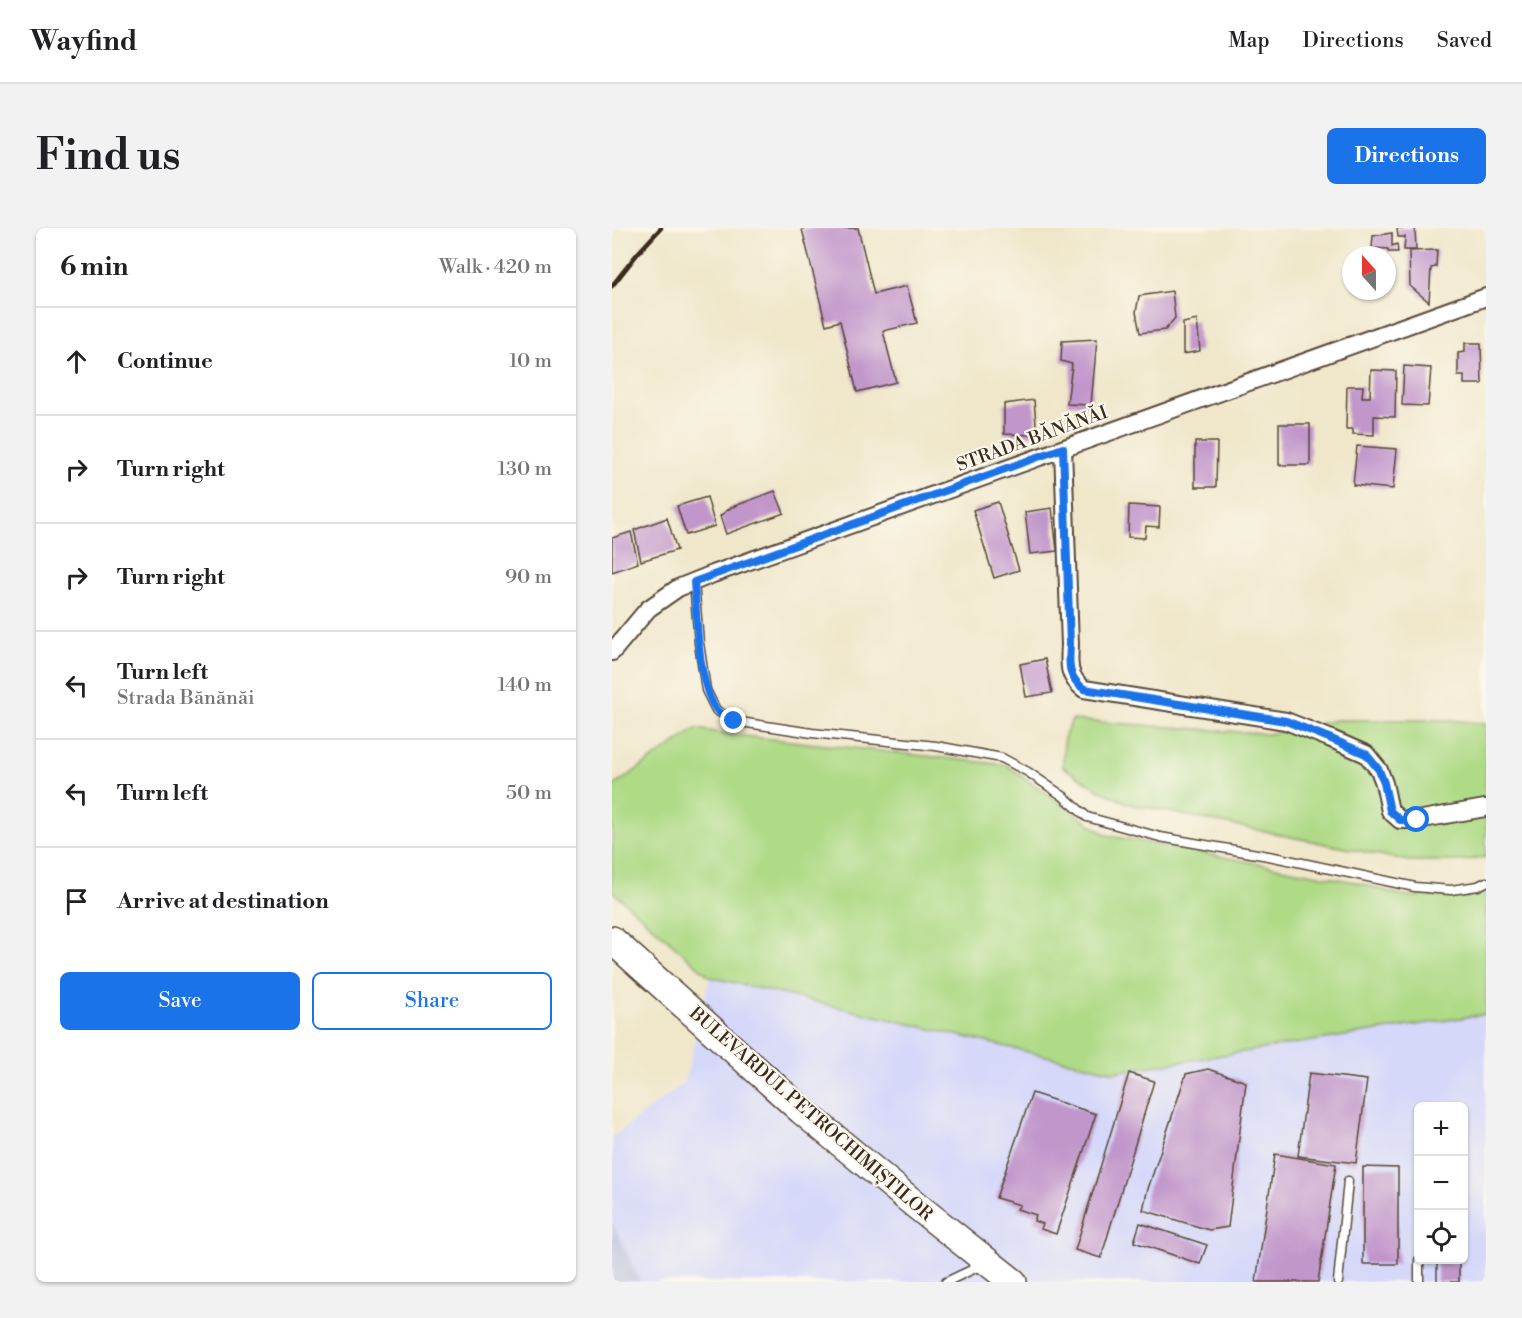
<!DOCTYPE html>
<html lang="en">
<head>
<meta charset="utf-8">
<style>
	:root { --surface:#fff; --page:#f2f2f2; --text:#202124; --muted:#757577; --line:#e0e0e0; --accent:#1a73e8 }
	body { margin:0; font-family:"Libre Bodoni",serif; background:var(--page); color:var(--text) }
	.controls { position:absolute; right:18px; bottom:18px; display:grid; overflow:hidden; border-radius:9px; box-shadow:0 2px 4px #0004 }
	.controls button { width:54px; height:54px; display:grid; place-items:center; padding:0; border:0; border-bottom:2px solid var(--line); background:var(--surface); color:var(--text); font:30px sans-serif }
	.compass { position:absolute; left:730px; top:18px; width:54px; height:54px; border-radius:50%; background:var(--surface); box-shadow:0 2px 4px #0004; rotate:339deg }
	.stop { position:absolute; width:18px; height:18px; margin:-14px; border:4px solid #1a73e8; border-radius:50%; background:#fff }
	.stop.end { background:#1a73e8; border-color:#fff; box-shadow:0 2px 6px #0008 }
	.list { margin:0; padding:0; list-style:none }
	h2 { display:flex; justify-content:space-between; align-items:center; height:78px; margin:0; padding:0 24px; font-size:26px }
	h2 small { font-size:20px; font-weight:400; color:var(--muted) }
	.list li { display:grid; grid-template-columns:39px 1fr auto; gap:18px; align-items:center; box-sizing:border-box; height:108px; padding:0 24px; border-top:2px solid var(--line) }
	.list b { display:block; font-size:22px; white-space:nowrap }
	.list p { margin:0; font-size:20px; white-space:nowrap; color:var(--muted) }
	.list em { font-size:20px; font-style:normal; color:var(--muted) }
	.actions { display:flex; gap:12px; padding:18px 24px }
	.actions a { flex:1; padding:14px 0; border:2px solid var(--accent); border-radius:9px; text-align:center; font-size:21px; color:var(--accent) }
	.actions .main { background:var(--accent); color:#fff }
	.icon { flex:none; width:33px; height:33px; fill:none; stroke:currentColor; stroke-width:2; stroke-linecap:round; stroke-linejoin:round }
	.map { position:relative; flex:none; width:874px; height:1054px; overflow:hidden; border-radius:9px }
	header { display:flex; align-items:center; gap:36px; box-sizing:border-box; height:84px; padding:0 30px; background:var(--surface); border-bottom:2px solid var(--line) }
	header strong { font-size:28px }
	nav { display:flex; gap:33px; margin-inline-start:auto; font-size:21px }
	.intro { display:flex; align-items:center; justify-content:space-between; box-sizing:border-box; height:144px; padding:0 36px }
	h1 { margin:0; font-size:42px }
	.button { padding:15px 27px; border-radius:9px; background:var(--accent); color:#fff; font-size:21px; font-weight:700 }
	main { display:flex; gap:36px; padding:0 36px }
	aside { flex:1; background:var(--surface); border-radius:9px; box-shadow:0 2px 4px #0004 }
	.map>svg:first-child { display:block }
</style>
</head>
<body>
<header>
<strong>Wayfind</strong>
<nav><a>Map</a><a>Directions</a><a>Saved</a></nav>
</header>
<div class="intro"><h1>Find us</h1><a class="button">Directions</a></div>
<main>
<aside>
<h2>6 min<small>Walk · 420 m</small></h2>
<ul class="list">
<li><svg class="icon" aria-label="ahead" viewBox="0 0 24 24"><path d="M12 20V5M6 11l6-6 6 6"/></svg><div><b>Continue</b></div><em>10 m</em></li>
<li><svg class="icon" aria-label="right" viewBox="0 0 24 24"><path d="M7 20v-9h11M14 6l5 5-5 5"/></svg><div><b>Turn right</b></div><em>130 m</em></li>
<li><svg class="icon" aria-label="right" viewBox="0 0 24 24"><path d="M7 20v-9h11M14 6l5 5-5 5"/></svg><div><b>Turn right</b></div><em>90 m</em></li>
<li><svg class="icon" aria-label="left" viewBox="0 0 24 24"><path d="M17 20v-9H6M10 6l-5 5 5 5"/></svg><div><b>Turn left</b><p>Strada Bănănăi</p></div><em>140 m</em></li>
<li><svg class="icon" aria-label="left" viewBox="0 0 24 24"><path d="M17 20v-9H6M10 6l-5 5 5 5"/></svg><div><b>Turn left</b></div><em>50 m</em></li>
<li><svg class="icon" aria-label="arrive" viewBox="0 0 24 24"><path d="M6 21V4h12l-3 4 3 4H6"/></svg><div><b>Arrive at destination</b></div></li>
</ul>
<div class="actions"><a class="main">Save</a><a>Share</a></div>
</aside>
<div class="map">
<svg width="874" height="1054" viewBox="0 0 874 1054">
	<rect width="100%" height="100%" fill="#fbf7ec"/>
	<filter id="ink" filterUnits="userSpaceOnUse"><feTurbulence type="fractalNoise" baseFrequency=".0167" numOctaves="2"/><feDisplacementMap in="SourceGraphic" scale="12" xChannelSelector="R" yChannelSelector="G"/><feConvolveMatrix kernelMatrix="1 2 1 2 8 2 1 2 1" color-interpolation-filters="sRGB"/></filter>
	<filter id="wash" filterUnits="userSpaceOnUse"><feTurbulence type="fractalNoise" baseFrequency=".008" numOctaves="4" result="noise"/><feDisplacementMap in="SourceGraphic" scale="24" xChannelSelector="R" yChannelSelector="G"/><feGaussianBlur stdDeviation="1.35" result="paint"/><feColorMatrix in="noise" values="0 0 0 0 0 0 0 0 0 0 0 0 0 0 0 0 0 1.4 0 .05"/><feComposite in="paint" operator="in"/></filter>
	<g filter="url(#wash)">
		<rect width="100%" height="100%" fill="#f0e7ca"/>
		<path fill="#d5d8f9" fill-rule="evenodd" d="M98 749 502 844 874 786V1054H28L0 993V909L73 854ZM806 878H852V1032H806Z"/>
		<path fill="#bdc3de" d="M0 993 28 1054H0Z"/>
		<path fill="#afda86" stroke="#758252" stroke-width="1.5" d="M460 492 656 506 724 492H839L874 496V629L849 633H797L518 576 491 564 451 539 452 510Z
			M84 501 123 507 394 537 494 607 743 654 792 668 855 669 874 661V786L502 844 98 749 0 663V559Z"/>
		<g id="blocks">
			<path fill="#c196cb" d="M194 0H246L262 66 295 58 305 95 271 103 284 154 245 164 228 93 214 97 190 1Z
				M785 0H803L804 22H792L793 9H786Z
				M780 5V18L785 16 786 24H776V21L760 20 761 8Z
				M825 22 824 39 819 40 817 74 798 58 797 23Z
				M560 63 563 90 553 102 528 105 524 84 527 68Z
				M585 92 588 123 571 126V95Z
				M485 111 479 177 455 176 460 136 449 133 450 113Z
				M853 115H869L870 156H852V148H846V125L853 124Z
				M792 138 819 140 816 178 790 177Z
				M759 142 784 143 783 189 762 188V207L741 206V201H734L735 158H751L750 169H758Z
				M422 172 425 207 392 206V176Z
				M667 196H698V237H667Z
				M583 214H605L604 259H583Z
				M745 218 785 221 781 261 741 257Z
				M163 263 172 285 114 306 108 288 120 279Z
				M95 269 103 298 74 307 65 278Z
				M386 274 407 342 382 350 361 282Z
				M517 277 548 279 547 299 534 298 533 310 516 309Z
				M440 280 445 323 418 326 413 284Z
				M55 290 65 322 29 333 22 302Z
				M19 304 26 335 0 344V310Z
				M433 431 440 465 414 469 408 436Z
				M596 841 634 854 616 999 597 1002 531 982 535 964 574 846Z
				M517 845 542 853 489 1030 463 1022Z
				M697 845 755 852 744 935 686 928Z
				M420 865 484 886 444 1006 429 1001 431 996 422 993 424 987 405 981 408 977 384 970Z
				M663 926 724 936 706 1054H644Z
				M751 939 786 940V1036H751Z
				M528 995 595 1017 588 1036 522 1014Z
				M825 1035H847V1054H825Z"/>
		</g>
	</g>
	<g filter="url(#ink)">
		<use href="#blocks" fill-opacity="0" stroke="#564638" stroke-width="1.5"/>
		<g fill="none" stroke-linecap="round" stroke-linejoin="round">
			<g stroke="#564638" stroke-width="11">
				<path id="lane" d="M82 354 87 415 94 462 104 482 122 493 200 505 324 518 390 530 416 544 451 568 475 589 548 609 662 629 803 659 839 662 866 658 874 654
					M334 1054 370 1037
					M726 1054 736 953
					M807 1054V1032"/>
			</g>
			<g stroke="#564638" stroke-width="20">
				<path id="street" d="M451 221 458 417C457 436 455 448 472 461L674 493 717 510 754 526 767 542 772 555 778 583 788 592H805L873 580
					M0 424 36 381 66 360 101 346 874 69"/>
			</g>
			<g stroke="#564638" stroke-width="30">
				<path id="primary" d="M0 712 190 883 305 978 401 1054"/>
			</g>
			<use href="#lane" stroke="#fff" stroke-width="8"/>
			<use href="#street" stroke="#fff" stroke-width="16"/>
			<use href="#primary" stroke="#fff" stroke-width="27"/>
			<path stroke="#3b2a1e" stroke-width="4.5" d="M0 58 26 25 49 0"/>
		</g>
	</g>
	<g fill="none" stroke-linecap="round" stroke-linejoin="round" filter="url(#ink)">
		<path stroke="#1a73e8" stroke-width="8" d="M122 493C116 489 106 486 103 480 85 451 85 388 82 354L451 220 458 417C457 436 455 448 472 461L674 493 717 510 754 526 767 542 772 555 778 583 788 592H805"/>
	</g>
	<g text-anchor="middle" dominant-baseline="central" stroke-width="4.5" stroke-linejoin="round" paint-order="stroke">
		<g font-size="18" fill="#3b2a1e" stroke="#fbf7ec">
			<text transform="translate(420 211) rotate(-20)">STRADA BĂNĂNĂI</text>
			<text transform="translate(199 886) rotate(41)">BULEVARDUL PETROCHIMIȘTILOR</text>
		</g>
	</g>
</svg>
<div class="controls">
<button>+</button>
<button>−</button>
<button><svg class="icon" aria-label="locate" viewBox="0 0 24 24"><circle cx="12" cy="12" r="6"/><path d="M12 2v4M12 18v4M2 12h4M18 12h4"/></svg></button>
</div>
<svg class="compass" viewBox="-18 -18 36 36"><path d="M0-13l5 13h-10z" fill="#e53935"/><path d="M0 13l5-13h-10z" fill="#757577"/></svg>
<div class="stop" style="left:805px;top:592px"></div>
<div class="stop end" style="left:122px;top:493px"></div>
</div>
</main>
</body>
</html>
